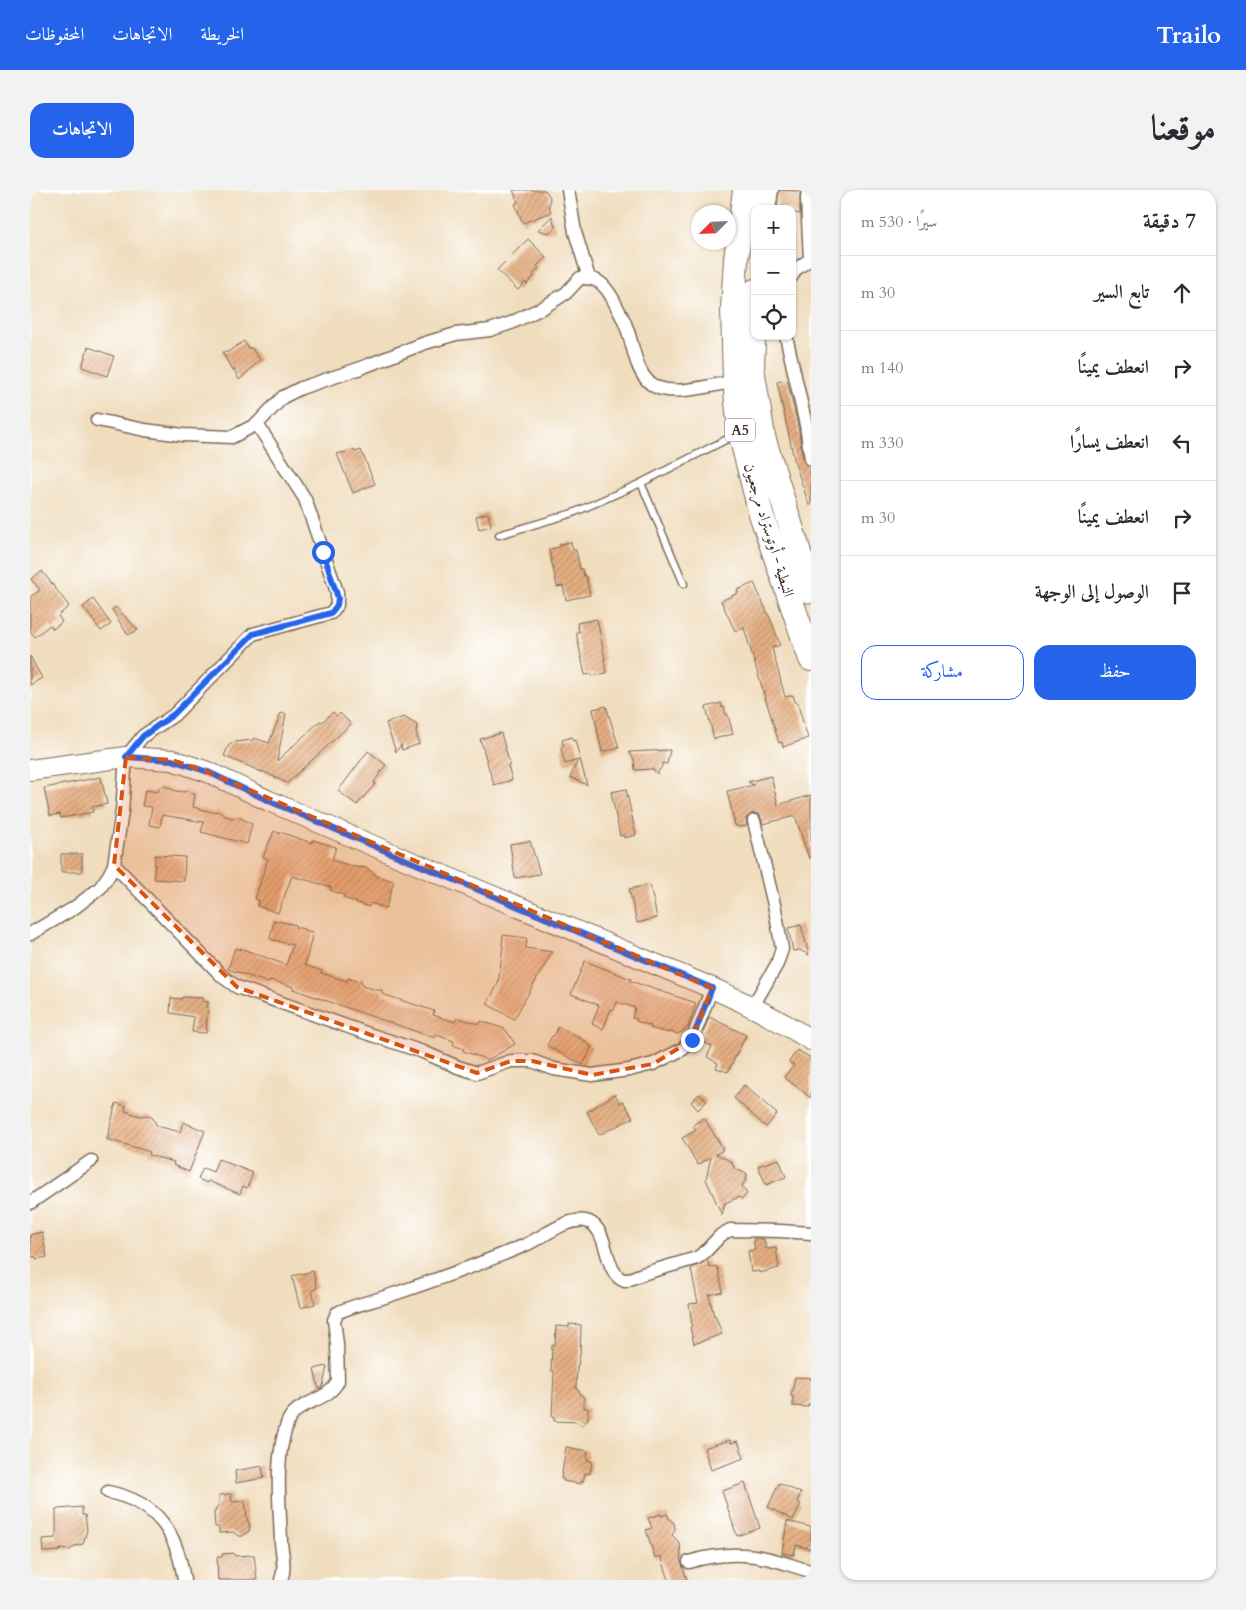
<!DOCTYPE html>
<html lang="ar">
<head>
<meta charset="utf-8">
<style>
	:root { --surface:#fff; --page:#f2f2f3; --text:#2b2b33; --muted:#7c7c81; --line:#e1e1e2; --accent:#2563eb }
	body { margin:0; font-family:Cardo,Amiri,serif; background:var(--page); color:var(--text); direction:rtl }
	.controls { position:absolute; right:15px; top:15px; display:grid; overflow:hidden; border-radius:10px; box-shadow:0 1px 4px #0004 }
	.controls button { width:45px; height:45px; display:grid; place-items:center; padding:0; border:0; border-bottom:1px solid var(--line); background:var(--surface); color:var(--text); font:25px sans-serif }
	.compass { position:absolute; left:661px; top:15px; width:45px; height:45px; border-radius:50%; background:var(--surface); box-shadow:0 1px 4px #0004; rotate:246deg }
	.stop { position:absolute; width:15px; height:15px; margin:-11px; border:4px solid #2563eb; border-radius:50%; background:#fff }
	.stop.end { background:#2563eb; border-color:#fff; box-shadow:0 1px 5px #0008 }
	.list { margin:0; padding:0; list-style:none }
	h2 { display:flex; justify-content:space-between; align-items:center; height:65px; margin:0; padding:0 20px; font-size:21px }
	h2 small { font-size:16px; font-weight:400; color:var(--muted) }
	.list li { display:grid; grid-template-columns:32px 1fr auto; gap:15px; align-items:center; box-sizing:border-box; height:75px; padding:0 20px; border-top:1px solid var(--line) }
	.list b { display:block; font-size:19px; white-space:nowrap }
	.list em { font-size:16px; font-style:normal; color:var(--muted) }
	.actions { display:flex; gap:10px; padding:15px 20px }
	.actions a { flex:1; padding:11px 0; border:1px solid var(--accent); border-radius:15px; text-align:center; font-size:18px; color:var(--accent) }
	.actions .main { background:var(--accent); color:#fff }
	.icon { flex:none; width:28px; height:28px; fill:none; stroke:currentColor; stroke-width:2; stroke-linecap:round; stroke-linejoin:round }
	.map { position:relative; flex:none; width:781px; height:1390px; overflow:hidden; direction:ltr; border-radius:15px }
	header { display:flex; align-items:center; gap:30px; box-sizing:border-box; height:70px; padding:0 25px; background:var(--accent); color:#fff }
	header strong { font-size:24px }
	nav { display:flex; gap:28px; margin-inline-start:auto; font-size:18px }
	.intro { display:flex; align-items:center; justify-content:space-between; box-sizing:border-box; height:120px; padding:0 30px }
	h1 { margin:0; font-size:35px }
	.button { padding:12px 22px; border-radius:15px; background:var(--accent); color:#fff; font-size:18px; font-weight:700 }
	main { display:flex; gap:30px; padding:0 30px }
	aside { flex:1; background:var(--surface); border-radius:15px; box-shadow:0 1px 4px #0004 }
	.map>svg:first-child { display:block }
</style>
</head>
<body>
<header>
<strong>Trailo</strong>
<nav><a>الخريطة</a><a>الاتجاهات</a><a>المحفوظات</a></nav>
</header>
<div class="intro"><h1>موقعنا</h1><a class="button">الاتجاهات</a></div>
<main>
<aside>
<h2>7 دقيقة<small>سيرًا · 530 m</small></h2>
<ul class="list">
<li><svg class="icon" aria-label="ahead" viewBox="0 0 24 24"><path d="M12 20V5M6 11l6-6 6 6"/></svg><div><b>تابع السير</b></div><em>30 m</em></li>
<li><svg class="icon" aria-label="right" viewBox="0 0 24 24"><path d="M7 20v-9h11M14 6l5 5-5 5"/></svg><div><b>انعطف يمينًا</b></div><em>140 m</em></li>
<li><svg class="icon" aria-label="left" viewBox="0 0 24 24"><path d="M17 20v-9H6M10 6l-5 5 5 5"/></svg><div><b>انعطف يسارًا</b></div><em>330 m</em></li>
<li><svg class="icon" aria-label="right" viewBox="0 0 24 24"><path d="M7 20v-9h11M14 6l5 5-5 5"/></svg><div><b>انعطف يمينًا</b></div><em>30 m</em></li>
<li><svg class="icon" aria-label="arrive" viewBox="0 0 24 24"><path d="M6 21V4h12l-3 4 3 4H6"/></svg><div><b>الوصول إلى الوجهة</b></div></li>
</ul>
<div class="actions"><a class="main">حفظ</a><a>مشاركة</a></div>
</aside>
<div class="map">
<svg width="781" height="1390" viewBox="0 0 781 1390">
	<defs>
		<pattern id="building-hatch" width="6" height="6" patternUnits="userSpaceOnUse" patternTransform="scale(1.25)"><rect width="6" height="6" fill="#e6af82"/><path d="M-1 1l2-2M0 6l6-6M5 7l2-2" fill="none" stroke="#bc8f6a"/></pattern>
	</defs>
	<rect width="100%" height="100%" fill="#fff"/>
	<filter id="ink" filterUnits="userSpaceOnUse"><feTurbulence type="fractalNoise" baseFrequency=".02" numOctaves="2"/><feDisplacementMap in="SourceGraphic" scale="10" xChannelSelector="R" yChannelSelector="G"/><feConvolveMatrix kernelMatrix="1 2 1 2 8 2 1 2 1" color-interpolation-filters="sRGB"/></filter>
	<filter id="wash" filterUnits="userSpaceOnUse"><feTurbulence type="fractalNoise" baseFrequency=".0096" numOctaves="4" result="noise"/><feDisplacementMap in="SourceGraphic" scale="20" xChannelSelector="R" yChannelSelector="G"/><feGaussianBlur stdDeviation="1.12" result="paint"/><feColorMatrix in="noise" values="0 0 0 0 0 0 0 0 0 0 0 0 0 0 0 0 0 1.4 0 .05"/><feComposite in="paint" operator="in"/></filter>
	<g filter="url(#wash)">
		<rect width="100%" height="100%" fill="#f0ddbe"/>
		<g id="blocks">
			<path fill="url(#building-hatch)" d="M483 0H515L520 7 519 16 521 22 493 33 485 14 488 13Z
				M749 0 770 1V24L762 22V19H747Z
				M522 26 525 37 524 40 518 43 508 40Z
				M498 49 516 67 507 76 509 78 503 84 504 86 497 94 495 92 488 100 467 80Z
				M214 151 219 159 221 157 230 170 209 190 204 179 202 180 192 162H198Z
				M58 157 84 166 77 186 52 177Z
				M757 190 768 236 773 270 775 274 779 277 781 287V315H779L765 273 747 192Z
				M324 260 325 262 331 260 345 294 323 303 307 264Z
				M458 323 461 336 449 339 446 326Z
				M541 352 543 360H546L550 379H552L554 386H556L560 405 536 410 533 396 527 397 519 359 530 357V354Z
				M12 381 39 416 28 426 32 432 23 439 20 435 5 447 0 441V407L10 400 1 389Z
				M724 393 743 435 750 455 742 458 755 507 763 505 765 512H767L778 548 753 557 752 552 749 553 714 438 705 441 691 411 708 403 707 400Z
				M63 409 81 434 71 441 53 417Z
				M86 417 108 440 98 445 82 420Z
				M567 429 575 469H574L576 483 562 486V484L555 485 546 442H549L547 433Z
				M0 466 12 488 0 495Z
				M691 513 692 518 694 517 696 525H698L703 544 684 549 676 517Z
				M576 516 589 558 572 562 563 519Z
				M303 522 307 526 310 523 321 534 257 593 232 581V582L194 566 199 555 204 552 223 550 224 548 239 553 251 523 256 524 247 571 290 531 292 532Z
				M374 527 387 535 386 542 389 554 372 560 371 555 366 562 356 533Z
				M471 543 480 575 478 576 482 590 464 595 450 549Z
				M542 547 543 551 545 550 557 595 540 587 548 570 535 574 531 558 534 557 532 550Z
				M640 560 637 574 632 573V576L627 584 623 579 605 580 604 569 599 562Z
				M338 561 356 575 344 592 346 593 327 615 308 601Z
				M741 586 748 615 781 605V668H779L765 626 733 634 730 625 723 623 716 628 717 636 710 637 705 635 697 601 724 595 718 592Z
				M71 587 77 614 62 617 63 622 31 628 30 624 20 626 14 598Z
				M135 596 146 601 154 602 158 600 160 603 165 604 163 617 182 622 188 621 195 626 203 628 209 627 222 634 217 654 171 642 174 632 132 625 130 637 119 635 122 617 112 616 115 600 128 602 129 597Z
				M596 599 606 645 594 648V645L590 646 581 602Z
				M244 641 250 644V642L279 652 282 653 283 650 306 657 302 670 324 677 337 678 347 686 364 691 356 718 340 713 339 717 313 708 314 705 300 700 301 697 262 686 248 723 227 716 229 710 225 709 238 669 233 667Z
				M500 651 510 684 485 688 480 654Z
				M31 664H52V682H31Z
				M125 665 155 667 154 691 124 689Z
				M620 695 627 728 607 733 599 699Z
				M244 730 266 735 265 737 274 739V740L283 742 275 775 292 781 291 783 317 791 318 788 326 791 331 790 332 796 347 800H352V804L404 821 403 825 425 832 427 828 450 834 451 831 475 839 485 854 456 871 453 868 433 861 434 859 423 855 424 851 406 845 405 848 274 803 263 799 264 797 240 790 239 793 198 779 205 758 210 760V758L256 775 263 755 240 749Z
				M771 735 779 765 770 760 763 761 758 738Z
				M473 745 497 748 496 758 522 762 484 829 457 814 468 794 473 756H472Z
				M555 771 601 789 600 791 666 813 658 837 648 844 639 841V843L620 838 621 836 606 831 607 829 602 828 605 818 587 812 584 820 581 819 573 839 562 834 569 815 541 804Z
				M152 807 173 808V811L178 812 176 843 162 842 164 827 140 823 141 808 152 809Z
				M679 827 716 845 698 882 686 878 688 873 677 867 682 856 670 851Z
				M528 837 559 853 558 855 562 857 553 875 517 856 522 846H524Z
				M767 860 781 868V908L754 887 764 875 759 872Z
				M714 895 747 924 736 937 704 908Z
				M585 904 590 913 593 911 603 928 569 945 557 922Z
				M669 904 677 911 668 920 661 912Z
				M86 913 96 916 95 921 110 926 117 925 122 927 127 936 150 942 153 932 175 941 159 982 143 975 144 972 119 965 120 962 77 949Z
				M674 928 692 957V961L686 964 702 972 704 978 717 984 716 990 712 996 717 1004 712 1009 709 1007 695 1013 692 1025 676 989 681 967 668 975 652 948 666 940 663 935Z
				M188 969 223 983 217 998 213 996 210 1004 178 991 177 993 168 989 173 978 183 982Z
				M749 969 756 987 736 995 728 976Z
				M12 1042 17 1067 6 1069 5 1066 0 1068V1045Z
				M723 1049H734L736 1058 737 1059 746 1058 749 1078 729 1083V1081L721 1082 718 1061 725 1060Z
				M678 1070 679 1077 685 1076 688 1078 693 1102 679 1105 684 1126 685 1125 692 1144 664 1154 660 1137 662 1136 659 1114 668 1113 661 1079Z
				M283 1081 287 1098 282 1100 285 1114 270 1118 262 1086Z
				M539 1134 551 1135 550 1167H549L548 1176H547L546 1198 554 1208V1218H558V1230L551 1236 547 1232 524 1231V1228L522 1227 524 1181H521L522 1155H525L526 1136 539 1137Z
				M297 1176 293 1196 289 1199 284 1179Z
				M765 1187 781 1188V1214H778V1217L763 1216V1206H761Z
				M700 1250 701 1253 708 1251 714 1268 681 1280 674 1258Z
				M536 1257 558 1261 557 1270 562 1271 560 1284 555 1283 553 1292 551 1291V1294L533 1291 534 1289H531Z
				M232 1276 234 1288 206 1293 205 1281Z
				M715 1293 730 1338 707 1346 692 1301Z
				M749 1293 771 1303 767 1312 771 1314 763 1330 738 1317Z
				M201 1304 202 1312 215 1311 217 1328 220 1337 219 1341 213 1346H209L203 1342 189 1343V1337H185L184 1323 189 1313V1305Z
				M52 1317V1325H55L57 1340 53 1354 45 1356 40 1360 30 1359V1361L13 1362 12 1349 26 1348V1320L28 1319Z
				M631 1324V1326L637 1324 639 1329 644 1333 645 1339 642 1345 650 1353 651 1368H650L657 1390H639L631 1366 625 1368 616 1340 622 1338 618 1328Z
				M757 1331 781 1337V1359L766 1355 764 1365 752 1363Z
				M204 1363V1366L224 1365 227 1390H188L187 1367H192V1364Z"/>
		</g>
	</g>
	<g filter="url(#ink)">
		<use href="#blocks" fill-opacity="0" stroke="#7a6956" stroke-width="1"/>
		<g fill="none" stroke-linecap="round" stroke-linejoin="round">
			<g stroke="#7a6956" stroke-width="9">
				<path id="lane" d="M611 293 654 394
					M469 345 543 323 611 293 707 244"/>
			</g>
			<g stroke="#7a6956" stroke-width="15">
				<path id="street" d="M538 0 545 42 559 88
					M762 86 765 80 780 69 777 9 778 0
					M756 146 776 235 781 269
					M67 230 115 240 153 245 202 247 227 234 253 207 271 198 328 179 395 153 426 144 460 140 481 133 514 117 536 103 550 88C568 87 574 94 583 109 587 118 593 127 596 136 604 155 605 187 626 197 647 206 683 195 705 191
					M84 675 193 787 207 797 330 841 393 862 428 877 447 883 481 871H502L524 879 562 885 599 880 623 874 653 859 662 850 682 798
					M0 744 44 718 70 698 79 685 84 675 92 621 96 567 113 546 144 525 223 444 301 423 307 415V402L275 309 227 234
					M723 816 747 774 752 759 745 719 724 631
					M0 1013 61 971
					M78 1302C127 1312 147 1342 154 1390
					M659 1372C685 1364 712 1362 740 1369 754 1372 767 1378 781 1381
					M251 1390C256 1378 252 1364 251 1352 250 1313 244 1272 257 1234 265 1210 298 1213 308 1191L307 1154 304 1130 307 1123C323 1115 344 1111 361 1105 406 1090 450 1074 493 1056 511 1049 540 1024 559 1032 580 1041 573 1084 595 1091L612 1084 667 1068 675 1062 691 1045 700 1040 750 1041 781 1043"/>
			</g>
			<g stroke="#7a6956" stroke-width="22">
				<path id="primary" d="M0 580 96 567 142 570 178 582 239 611 360 663 682 798C716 813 749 830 781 850"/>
			</g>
			<g stroke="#7a6956" stroke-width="26">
				<path id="highway" d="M715 0 706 69 703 119 705 191 710 242 731 324 781 469
					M733 19 736 0
					M725 101 722 178 733 247 781 401"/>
			</g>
			<use href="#lane" stroke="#fff" stroke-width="6"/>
			<use href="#street" stroke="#fff" stroke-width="12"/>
			<use href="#primary" stroke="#fff" stroke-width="20"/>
			<use href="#highway" stroke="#fff" stroke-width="24"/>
		</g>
	</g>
	<g fill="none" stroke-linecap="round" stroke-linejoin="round" filter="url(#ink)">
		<path stroke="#2563eb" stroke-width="6" d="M293 362 308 408 307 415 301 423 223 444 144 524 113 546 96 567 142 570 178 582 239 611 360 663 682 798 662 850"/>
	</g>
	<path fill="#d7540e" fill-opacity="0.2" stroke="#d7540e" stroke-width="4" stroke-dasharray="10 6" stroke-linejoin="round" d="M96 567 142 570 178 582 682 798 662 850 623 874 562 885 502 871H481L447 883 207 797 84 675Z"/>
	<g text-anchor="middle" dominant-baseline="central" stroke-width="4" stroke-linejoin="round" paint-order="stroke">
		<rect fill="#fff" stroke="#766a62" stroke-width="1" x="695" y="228.5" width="30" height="23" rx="4"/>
		<g font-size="14" font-weight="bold" fill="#3b2a1e">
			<text x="710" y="240">A5</text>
		</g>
		<g font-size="15" fill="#3b2a1e" stroke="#fff">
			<text transform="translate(739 340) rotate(73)">النبطية - أوتوستراد مرجعيون</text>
		</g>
	</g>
</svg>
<div class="controls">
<button>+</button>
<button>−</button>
<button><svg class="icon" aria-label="locate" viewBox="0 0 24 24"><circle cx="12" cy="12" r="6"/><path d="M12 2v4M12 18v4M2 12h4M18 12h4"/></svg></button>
</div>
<svg class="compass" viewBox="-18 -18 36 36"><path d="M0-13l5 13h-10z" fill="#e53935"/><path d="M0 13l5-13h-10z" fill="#7c7c81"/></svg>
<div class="stop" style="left:293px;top:362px"></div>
<div class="stop end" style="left:662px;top:850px"></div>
</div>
</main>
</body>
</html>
